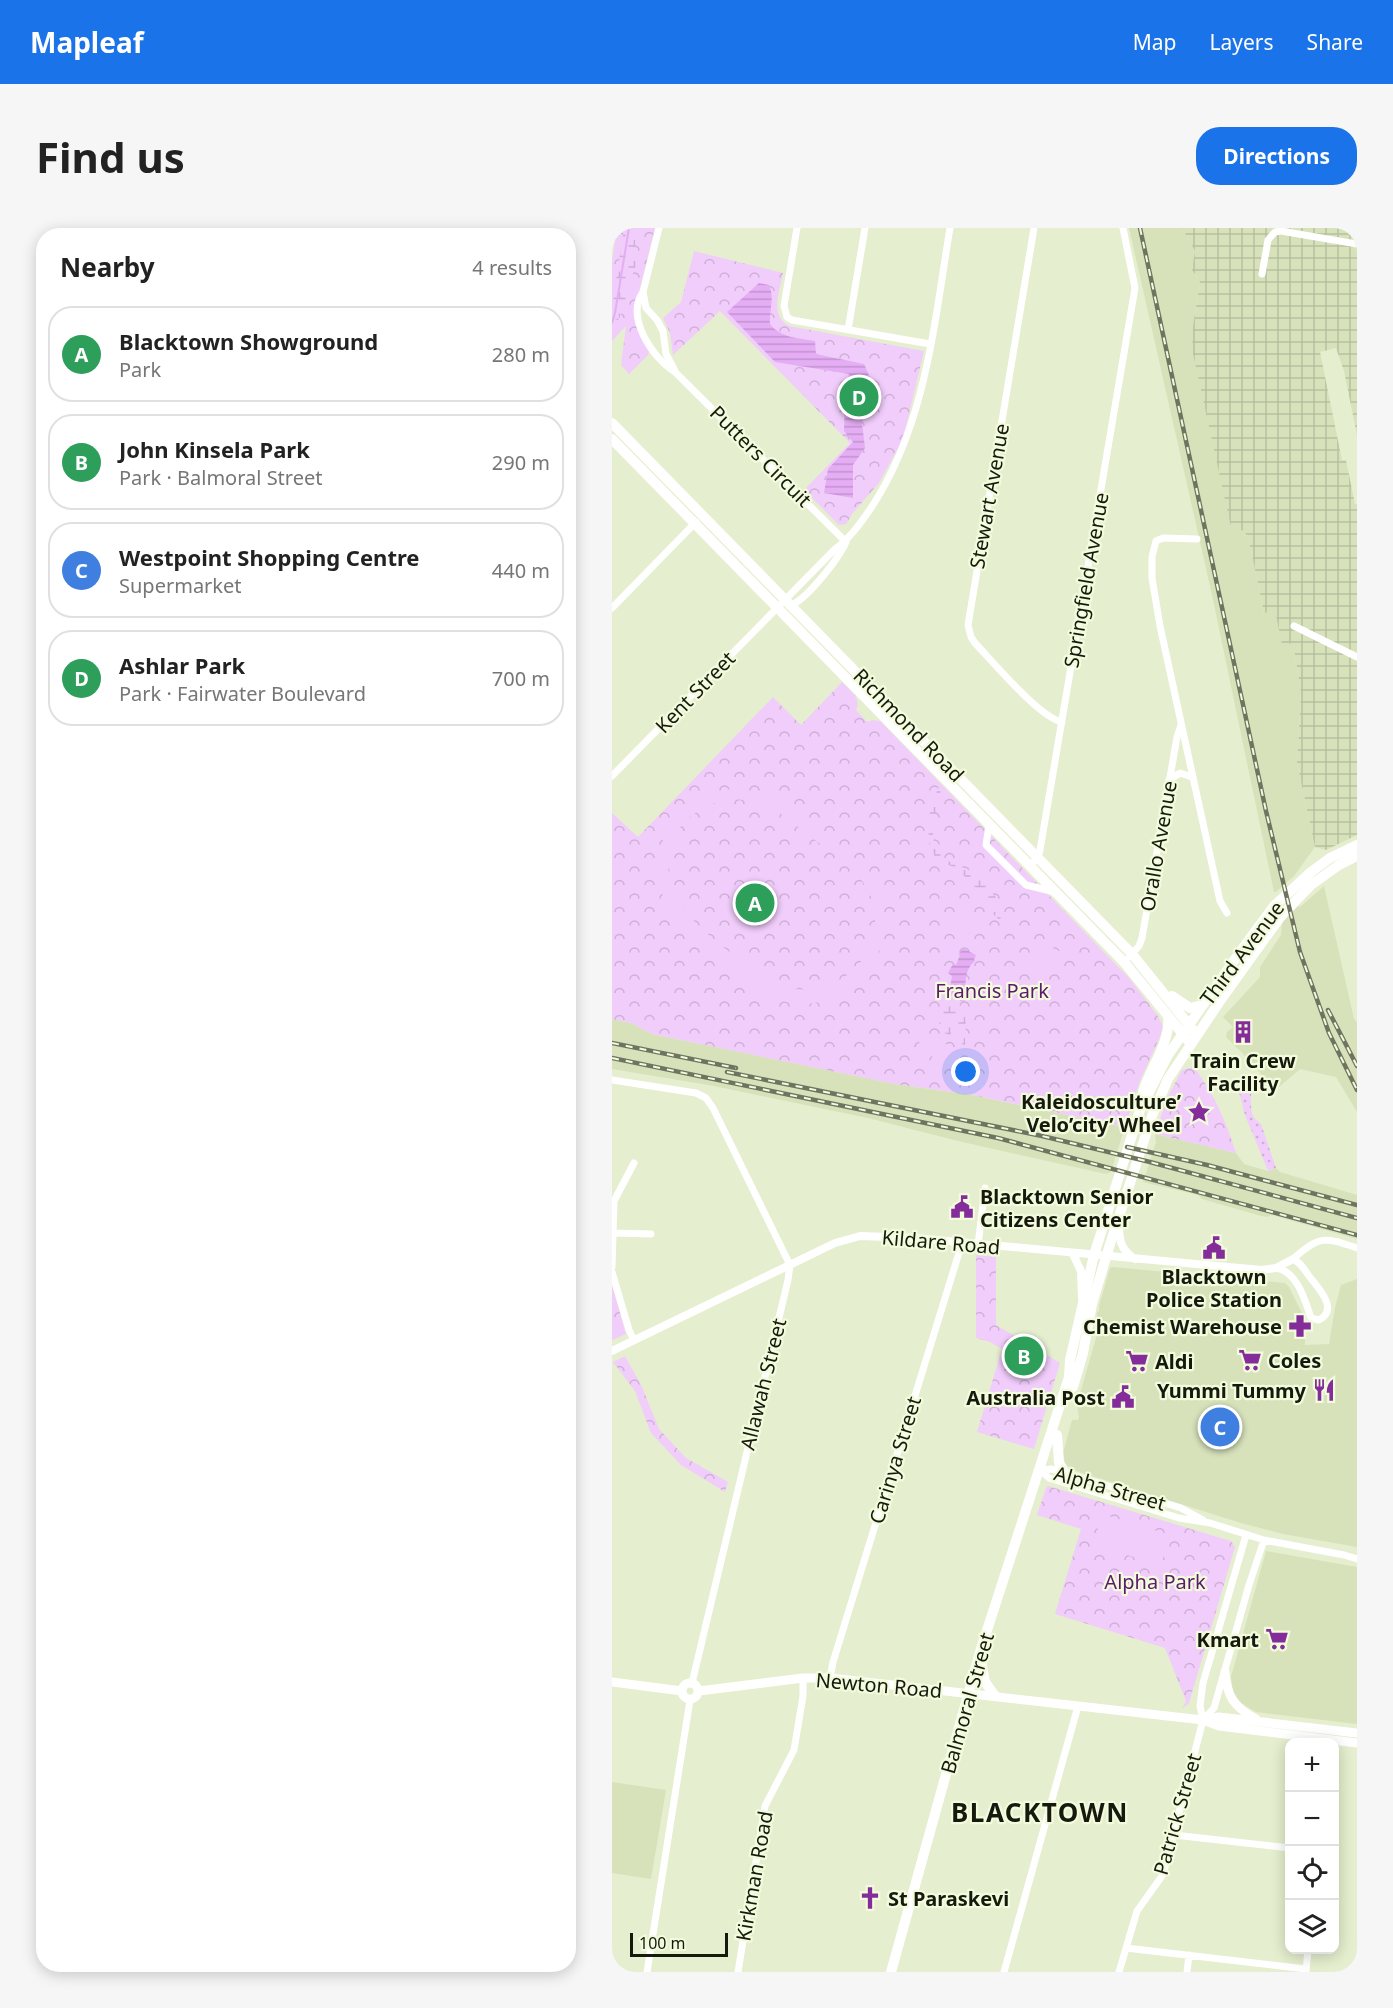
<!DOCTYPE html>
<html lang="en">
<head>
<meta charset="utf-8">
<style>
	:root { --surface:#fff; --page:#f6f6f6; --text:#222; --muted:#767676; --line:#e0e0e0; --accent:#1a73e8 }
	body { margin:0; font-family:"Noto Sans",sans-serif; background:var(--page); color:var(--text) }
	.controls { position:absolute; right:18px; bottom:18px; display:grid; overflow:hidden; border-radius:12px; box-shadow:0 3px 15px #0003 }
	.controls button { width:54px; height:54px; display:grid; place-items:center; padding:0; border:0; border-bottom:2px solid var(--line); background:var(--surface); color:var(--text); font:30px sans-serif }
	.scale { position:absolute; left:18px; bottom:15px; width:98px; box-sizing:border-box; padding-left:6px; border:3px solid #16190e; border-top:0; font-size:16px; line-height:21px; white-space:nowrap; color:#16190e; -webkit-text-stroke:4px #f2fbdb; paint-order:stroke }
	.you { position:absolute; left:354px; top:844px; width:21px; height:21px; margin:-15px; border:4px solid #fff; border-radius:50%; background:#1a73e8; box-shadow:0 0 0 9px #1a73e833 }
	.badge { display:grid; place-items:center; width:39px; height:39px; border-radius:50%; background:var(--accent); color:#fff; font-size:20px; font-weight:700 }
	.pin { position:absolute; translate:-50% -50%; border:3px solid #fff; box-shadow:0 2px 6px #0006 }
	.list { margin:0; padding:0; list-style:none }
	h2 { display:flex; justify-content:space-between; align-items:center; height:78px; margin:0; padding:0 24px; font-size:26px }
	h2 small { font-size:20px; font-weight:400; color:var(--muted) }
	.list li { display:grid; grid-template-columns:39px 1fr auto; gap:18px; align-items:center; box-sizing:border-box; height:96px; margin:0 12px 12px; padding:0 12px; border:2px solid var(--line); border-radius:24px }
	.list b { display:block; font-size:22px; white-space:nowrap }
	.list p { margin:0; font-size:20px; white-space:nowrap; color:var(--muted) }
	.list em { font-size:20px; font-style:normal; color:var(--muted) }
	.icon { flex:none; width:33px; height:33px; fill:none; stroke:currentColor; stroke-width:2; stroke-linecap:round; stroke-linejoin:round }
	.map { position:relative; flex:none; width:745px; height:1744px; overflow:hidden; border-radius:24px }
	header { display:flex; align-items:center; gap:36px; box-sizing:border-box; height:84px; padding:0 30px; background:var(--accent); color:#fff }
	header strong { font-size:28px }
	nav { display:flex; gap:33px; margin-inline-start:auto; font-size:21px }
	.intro { display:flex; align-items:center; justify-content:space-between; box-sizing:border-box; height:144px; padding:0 36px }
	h1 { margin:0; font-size:42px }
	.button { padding:15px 27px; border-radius:24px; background:var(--accent); color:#fff; font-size:21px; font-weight:700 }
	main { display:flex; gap:36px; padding:0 36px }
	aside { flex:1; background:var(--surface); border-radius:24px; box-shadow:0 3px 15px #0003 }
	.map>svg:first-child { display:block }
</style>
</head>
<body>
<header>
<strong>Mapleaf</strong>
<nav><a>Map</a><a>Layers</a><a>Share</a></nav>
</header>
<div class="intro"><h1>Find us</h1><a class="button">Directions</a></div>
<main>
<aside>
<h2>Nearby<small>4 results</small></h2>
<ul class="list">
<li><span class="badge" style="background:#2e9e5b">A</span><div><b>Blacktown Showground</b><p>Park</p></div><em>280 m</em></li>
<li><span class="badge" style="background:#2e9e5b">B</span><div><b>John Kinsela Park</b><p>Park · Balmoral Street</p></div><em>290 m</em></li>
<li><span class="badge" style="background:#3f7fe0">C</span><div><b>Westpoint Shopping Centre</b><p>Supermarket</p></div><em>440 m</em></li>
<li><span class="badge" style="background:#2e9e5b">D</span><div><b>Ashlar Park</b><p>Park · Fairwater Boulevard</p></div><em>700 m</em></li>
</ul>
</aside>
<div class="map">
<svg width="745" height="1744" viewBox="0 0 745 1744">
	<defs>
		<pattern id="industrial-grid" width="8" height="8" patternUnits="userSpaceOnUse" patternTransform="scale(1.5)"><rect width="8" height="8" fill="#d7e2bb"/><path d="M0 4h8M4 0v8" fill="none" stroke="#b8c1a0"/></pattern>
		<pattern id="grass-dots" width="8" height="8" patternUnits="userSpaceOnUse" patternTransform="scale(1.5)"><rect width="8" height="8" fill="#f1cdfb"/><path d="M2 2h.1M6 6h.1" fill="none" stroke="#ceafd6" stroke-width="1.8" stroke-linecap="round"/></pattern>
		<pattern id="forest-crowns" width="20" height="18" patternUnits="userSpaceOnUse" patternTransform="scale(1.5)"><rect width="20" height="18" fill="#f1cdfb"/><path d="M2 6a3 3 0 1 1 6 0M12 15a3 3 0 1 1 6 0" fill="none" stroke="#ceafd6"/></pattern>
		<pattern id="wetland-marsh" width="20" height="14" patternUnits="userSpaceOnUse" patternTransform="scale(1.5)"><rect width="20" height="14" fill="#f1cdfb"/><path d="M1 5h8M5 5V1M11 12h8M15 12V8" fill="none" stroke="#ceafd6"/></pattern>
		<pattern id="water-rules" width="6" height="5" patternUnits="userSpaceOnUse" patternTransform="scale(1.5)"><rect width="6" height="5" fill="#e4adf4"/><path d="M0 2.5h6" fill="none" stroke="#c394d0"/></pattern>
	</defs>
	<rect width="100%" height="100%" fill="#e5eece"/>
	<path fill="#d7e2bb" d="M517 0H570L583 23 580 42 588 54 581 98 619 299 625 298 636 308 652 385 663 383 670 416 681 415 689 465 685 535 703 619 682 648 664 664H662L600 367Z
		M712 658 742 791 745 794V884L724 849 688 841 667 859 663 856 660 859 638 833 614 809 615 804 621 799 611 789 648 749V739L669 707 670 695 686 678 688 679Z
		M0 791 19 795 40 806 283 856 360 867 507 898 511 905 499 944 494 946 346 913 256 890 102 858 0 841Z
		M543 906 624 925 632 936 656 943 664 940 668 944 745 967V1011L660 987 655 989 649 988 590 971 586 967 531 954 544 914Z
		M501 1039 673 1055 677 1059 693 1091V1117L717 1116 723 1080 729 1057 745 1051V1319L671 1306 629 1295 467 1244 458 1240 453 1235 451 1225 460 1192H466L467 1189 465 1176 484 1110 485 1085 487 1082V1078L498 1040Z
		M654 1323 745 1339V1496L644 1484 629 1475 621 1464 619 1449Z
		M0 1554 54 1562 39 1651 0 1645Z"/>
	<path fill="url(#industrial-grid)" d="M570 0H745V207L732 143 724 120 708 124 730 232H734L743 276H745V607L714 622 703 619 685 535 689 465 681 415 670 417 663 383 652 385 636 308 625 298 619 299 580 121 581 98 588 54 580 42 583 23Z"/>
	<path fill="url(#grass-dots)" d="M633 858 639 861C640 875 635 887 649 896L664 940 656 943 633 887 627 864 629 859Z"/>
	<path fill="url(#forest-crowns)" d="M5 0H43L23 80 37 122 36 127 17 146 9 137 14 98 0 113V33Z
		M82 23 171 45C168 63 157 87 177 98L312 123 291 211 267 255 240 286 234 296 227 297 192 262 238 215 108 83 61 127 58 105 51 90 69 74Z
		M230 454C238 463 250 470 244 482L255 494 261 492 268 493 517 750 546 788 551 799 547 811 528 853 513 899 361 867 283 856 40 806 19 795 0 791V585L26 609 161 469 189 497Z
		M582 839C602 866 614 893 624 925L543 906 555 870 570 842Z
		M364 1027 384 1029V1097L448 1135 422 1221 365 1204 390 1121 378 1114 364 1110Z
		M0 1057 14 1106 0 1112Z
		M13 1128 30 1159 47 1201 74 1230 116 1254 113 1264 69 1237 39 1205 23 1163 1 1134Z
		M436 1258 619 1313 623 1319 577 1475 570 1481 574 1473 553 1420 443 1386 469 1301 425 1287 434 1260Z"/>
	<path fill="url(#wetland-marsh)" d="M12 0H28L23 13 24 37 15 62V76L6 92 0 90 1 60 4 53Z
		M327 559 332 561C324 586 309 617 338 634 346 639 355 640 363 645 376 654 380 667 390 677L389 693 375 681 374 670C360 657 346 636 325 633L323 631C322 624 318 619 317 612 314 595 319 574 327 559Z
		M333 770 351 779 354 783 353 818 341 809 346 810 345 806 340 803 338 808 326 801Z"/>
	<path fill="#f1cdfb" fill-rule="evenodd" d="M119 561C170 563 205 601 244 631 264 648 274 673 272 700 271 719 263 735 250 749 228 775 191 783 159 769 141 761 126 746 111 734 75 706 36 674 48 622 56 587 85 566 119 561ZM114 571C135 571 151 575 168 585L243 643C250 653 258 663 261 675 275 735 215 777 162 756 130 732 66 693 58 654 55 643 57 632 59 621 64 593 89 579 114 571Z
		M353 668 362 675 357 681 365 687 356 706 343 696 340 701 337 699 355 673 351 671 336 691Z
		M429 714 449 724 441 741 435 738 428 752 414 745Z
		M311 807 324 813 312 838 299 831Z
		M328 813 340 819 328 844 316 837Z
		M490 1286 558 1307 549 1337 481 1317Z"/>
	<path fill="url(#water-rules)" d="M147 55 157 57C163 70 157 82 158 96 169 110 186 110 203 113L204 126 252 136 261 156 263 164 250 195 253 220 241 237V270L212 265 216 241 241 214 232 203 233 166 237 146 163 134 115 84Z
		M351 720 364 727 362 732 363 733C350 743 355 761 352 775L337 766 340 748 336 745 341 736 344 737 348 727 346 726 348 725Z"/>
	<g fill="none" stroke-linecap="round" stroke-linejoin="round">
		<path stroke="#e4adf4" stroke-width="2" d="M0 95 3 85 17 0"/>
		<path stroke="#fff" stroke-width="7" d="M47 0 31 64C13 89 41 131 63 144L234 314
			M185 0 172 78 175 89 180 92 318 116
			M422 0 356 397 359 409 363 415C381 434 428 490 450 494
			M650 46 656 12 663 4 669 3 745 16
			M31 64 34 80 45 92 51 103 54 126 63 143
			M236 102 253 0
			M585 311 551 310 544 313 540 329V350L548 398 608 673 615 685
			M177 378C194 373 227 330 234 314
			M0 380 84 294
			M682 398 745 429
			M0 548 223 321C238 310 248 296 259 280 314 197 322 96 338 0
			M557 552 568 545 580 549
			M377 597 374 617 414 657 443 664
			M418 637 426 630 428 622 523 60 511 0
			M517 729 527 718 530 710 565 509 569 497
			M0 852 84 865 94 870 101 880 178 1037 176 1052 80 1455
			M1 1005 39 1006
			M366 1017 373 960
			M0 1039 2 973 22 935
			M664 1040C685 1043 693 1072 699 1090L707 1092C728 1081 705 1059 697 1048 692 1041 689 1035 681 1031 708 1007 713 1009 745 1020
			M0 1044 17 1102 22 1112
			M428 1242 437 1250 567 1290 598 1295 652 1312 732 1327 745 1331
			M428 1242 440 1241 569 1280 591 1292
			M218 1450 221 1434 350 1015
			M591 1492 602 1480 637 1357 652 1312
			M562 1607 678 1620
			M514 1720 694 1741
			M694 1743 696 1722
			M35 1744 78 1472
			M126 1744 153 1578 182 1522 191 1468V1450
			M392 1744 466 1478
			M507 1744 525 1683 550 1648 553 1639 591 1492 588 1478 591 1455 634 1307
			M575 1744 577 1727"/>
		<path stroke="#fff" stroke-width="8" d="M507 996C507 1013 509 1022 523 1031
			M461 1026 469 1043 470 1070
			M0 1123 223 1015 248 1008 303 1010 649 1042 664 1040 681 1031"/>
		<path stroke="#fff" stroke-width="9" d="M613 1444C615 1469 622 1479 644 1491
			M0 1454 70 1463
			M70 1463a8 8 0 1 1 16 0a8 8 0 1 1-16 0Z
			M87 1463 191 1450H218L591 1492 607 1498 745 1515
			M591 1492 607 1489 745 1505"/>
		<path stroke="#fff" stroke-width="10" d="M0 195 520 726 585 807
			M0 211 512 734 579 816
			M560 768 578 780 590 777
			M531 864C538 840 559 814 556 788
			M461 1159 471 1125 480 1076 498 1016 540 888 556 851 608 773 669 688 699 657 727 637 745 628
			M445 1207 447 1235 452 1244
			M368 1428 373 1454 383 1468
			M279 1744 368 1424 457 1149 458 1132 482 1027 528 882 556 827 628 724 662 678 699 644 718 630 745 617"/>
		<g stroke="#6e7460" stroke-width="4.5">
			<path id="rail" d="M528 0 654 583 688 724 717 805 745 862
				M716 782 745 838
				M0 815 124 840
				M0 830 386 910 745 1007
				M115 844 430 908 538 934 745 990
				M515 919 595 937 745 977"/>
		</g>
		<use href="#rail" stroke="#f2fbdb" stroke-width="2" stroke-dasharray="7" stroke-linecap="butt"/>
	</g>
	<defs>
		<g id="building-bare" transform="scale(1.8)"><path d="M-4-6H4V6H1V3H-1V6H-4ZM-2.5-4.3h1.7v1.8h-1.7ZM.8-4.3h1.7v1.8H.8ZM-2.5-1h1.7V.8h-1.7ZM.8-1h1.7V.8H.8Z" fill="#842d9a" stroke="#f2fbdb" stroke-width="2.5" paint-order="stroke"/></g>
		<g id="sight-bare" transform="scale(1.8)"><path d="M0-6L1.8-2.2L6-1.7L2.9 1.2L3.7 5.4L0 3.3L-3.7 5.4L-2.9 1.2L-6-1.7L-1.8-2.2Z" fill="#842d9a" stroke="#f2fbdb" stroke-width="2.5" paint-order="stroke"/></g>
		<g id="civic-bare" transform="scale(1.8)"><path d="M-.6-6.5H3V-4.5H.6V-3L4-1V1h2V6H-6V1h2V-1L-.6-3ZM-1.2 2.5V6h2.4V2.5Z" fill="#842d9a" stroke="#f2fbdb" stroke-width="2.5" paint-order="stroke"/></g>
		<g id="pharmacy-bare" transform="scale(1.8)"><path d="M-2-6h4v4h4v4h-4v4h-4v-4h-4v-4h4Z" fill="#842d9a" stroke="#f2fbdb" stroke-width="2.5" paint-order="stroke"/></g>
		<g id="supermarket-bare" transform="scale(1.8)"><path d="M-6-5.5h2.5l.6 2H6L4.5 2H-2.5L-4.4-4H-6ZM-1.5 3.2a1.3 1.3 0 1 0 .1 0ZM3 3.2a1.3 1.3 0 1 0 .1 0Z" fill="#842d9a" stroke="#f2fbdb" stroke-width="2.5" paint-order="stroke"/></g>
		<g id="restaurant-bare" transform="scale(1.8)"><path d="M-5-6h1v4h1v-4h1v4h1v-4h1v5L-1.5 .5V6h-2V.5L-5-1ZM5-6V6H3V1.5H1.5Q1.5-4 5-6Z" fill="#842d9a" stroke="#f2fbdb" stroke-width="2.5" paint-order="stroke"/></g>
		<g id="church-bare" transform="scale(1.8)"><path d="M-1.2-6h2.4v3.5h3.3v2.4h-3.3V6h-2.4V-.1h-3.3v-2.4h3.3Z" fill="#842d9a" stroke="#f2fbdb" stroke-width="2.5" paint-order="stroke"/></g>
	</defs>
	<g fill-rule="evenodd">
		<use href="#building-bare" x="631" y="804"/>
		<use href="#sight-bare" x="587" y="884"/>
		<use href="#civic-bare" x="350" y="979"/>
		<use href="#civic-bare" x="602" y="1020"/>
		<use href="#pharmacy-bare" x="688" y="1098"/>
		<use href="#supermarket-bare" x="638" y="1132"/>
		<use href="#supermarket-bare" x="525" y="1133"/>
		<use href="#restaurant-bare" x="712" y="1162"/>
		<use href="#civic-bare" x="511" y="1169"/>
		<use href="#supermarket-bare" x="665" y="1411"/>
		<use href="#church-bare" x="258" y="1670"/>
	</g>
	<g text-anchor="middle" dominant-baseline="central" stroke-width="4.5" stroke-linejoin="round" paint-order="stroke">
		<g font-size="20" fill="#16190e" stroke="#f2fbdb">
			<text transform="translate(149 228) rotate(45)">Putters Circuit</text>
			<text transform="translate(377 268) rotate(-80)">Stewart Avenue</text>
			<text transform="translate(474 352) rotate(-80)">Springfield Avenue</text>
			<text transform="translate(83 464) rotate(-46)">Kent Street</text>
			<text transform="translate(297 497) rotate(46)">Richmond Road</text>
			<text transform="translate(546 618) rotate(-80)">Orallo Avenue</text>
			<text transform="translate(630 725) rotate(-53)">Third Avenue</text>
			<text transform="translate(329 1014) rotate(5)">Kildare Road</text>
			<text transform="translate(151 1156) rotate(-76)">Allawah Street</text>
			<text transform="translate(283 1232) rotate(-73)">Carinya Street</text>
			<text transform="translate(498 1260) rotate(16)">Alpha Street</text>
			<text transform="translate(267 1457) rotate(5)">Newton Road</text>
			<text transform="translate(355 1475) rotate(-74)">Balmoral Street</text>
			<text transform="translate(565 1586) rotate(-74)">Patrick Street</text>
			<text transform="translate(142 1648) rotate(-80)">Kirkman Road</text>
		</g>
		<g font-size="20" fill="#5b1a6c" stroke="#f2fbdb">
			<text x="380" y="762">Francis Park</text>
			<text x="543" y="1353">Alpha Park</text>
		</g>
		<g font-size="20" font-weight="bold" fill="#16190e" stroke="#f2fbdb" text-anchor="end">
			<text x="631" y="832" text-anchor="middle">Train Crew<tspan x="631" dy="23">Facility</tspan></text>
			<text x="569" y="873">Kaleidosculture’<tspan x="569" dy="23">Velo’city’ Wheel</tspan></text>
			<text x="368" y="968" text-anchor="start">Blacktown Senior<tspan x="368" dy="23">Citizens Center</tspan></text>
			<text x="602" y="1048" text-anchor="middle">Blacktown<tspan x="602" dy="23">Police Station</tspan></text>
			<text x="670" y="1098">Chemist Warehouse</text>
			<text x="656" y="1132" text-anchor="start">Coles</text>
			<text x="543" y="1133" text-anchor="start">Aldi</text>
			<text x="694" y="1162">Yummi Tummy</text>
			<text x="493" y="1169">Australia Post</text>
			<text x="647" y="1411">Kmart</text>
			<text x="276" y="1670" text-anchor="start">St Paraskevi</text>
		</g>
		<g font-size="26" font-weight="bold" letter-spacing="1.5" fill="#16190e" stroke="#f2fbdb">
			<text x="428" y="1584">BLACKTOWN</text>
		</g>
	</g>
</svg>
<div class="controls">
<button>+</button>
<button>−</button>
<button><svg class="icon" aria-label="locate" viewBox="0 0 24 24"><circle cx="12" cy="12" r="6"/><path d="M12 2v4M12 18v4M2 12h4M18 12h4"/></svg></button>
<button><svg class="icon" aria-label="layers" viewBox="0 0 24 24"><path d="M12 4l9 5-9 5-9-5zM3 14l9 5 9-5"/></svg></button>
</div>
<div class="scale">100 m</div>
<div class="you"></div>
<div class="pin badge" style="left:143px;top:675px;background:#2e9e5b">A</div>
<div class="pin badge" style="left:412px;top:1128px;background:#2e9e5b">B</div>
<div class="pin badge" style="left:608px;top:1199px;background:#3f7fe0">C</div>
<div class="pin badge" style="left:247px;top:169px;background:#2e9e5b">D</div>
</div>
</main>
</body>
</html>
